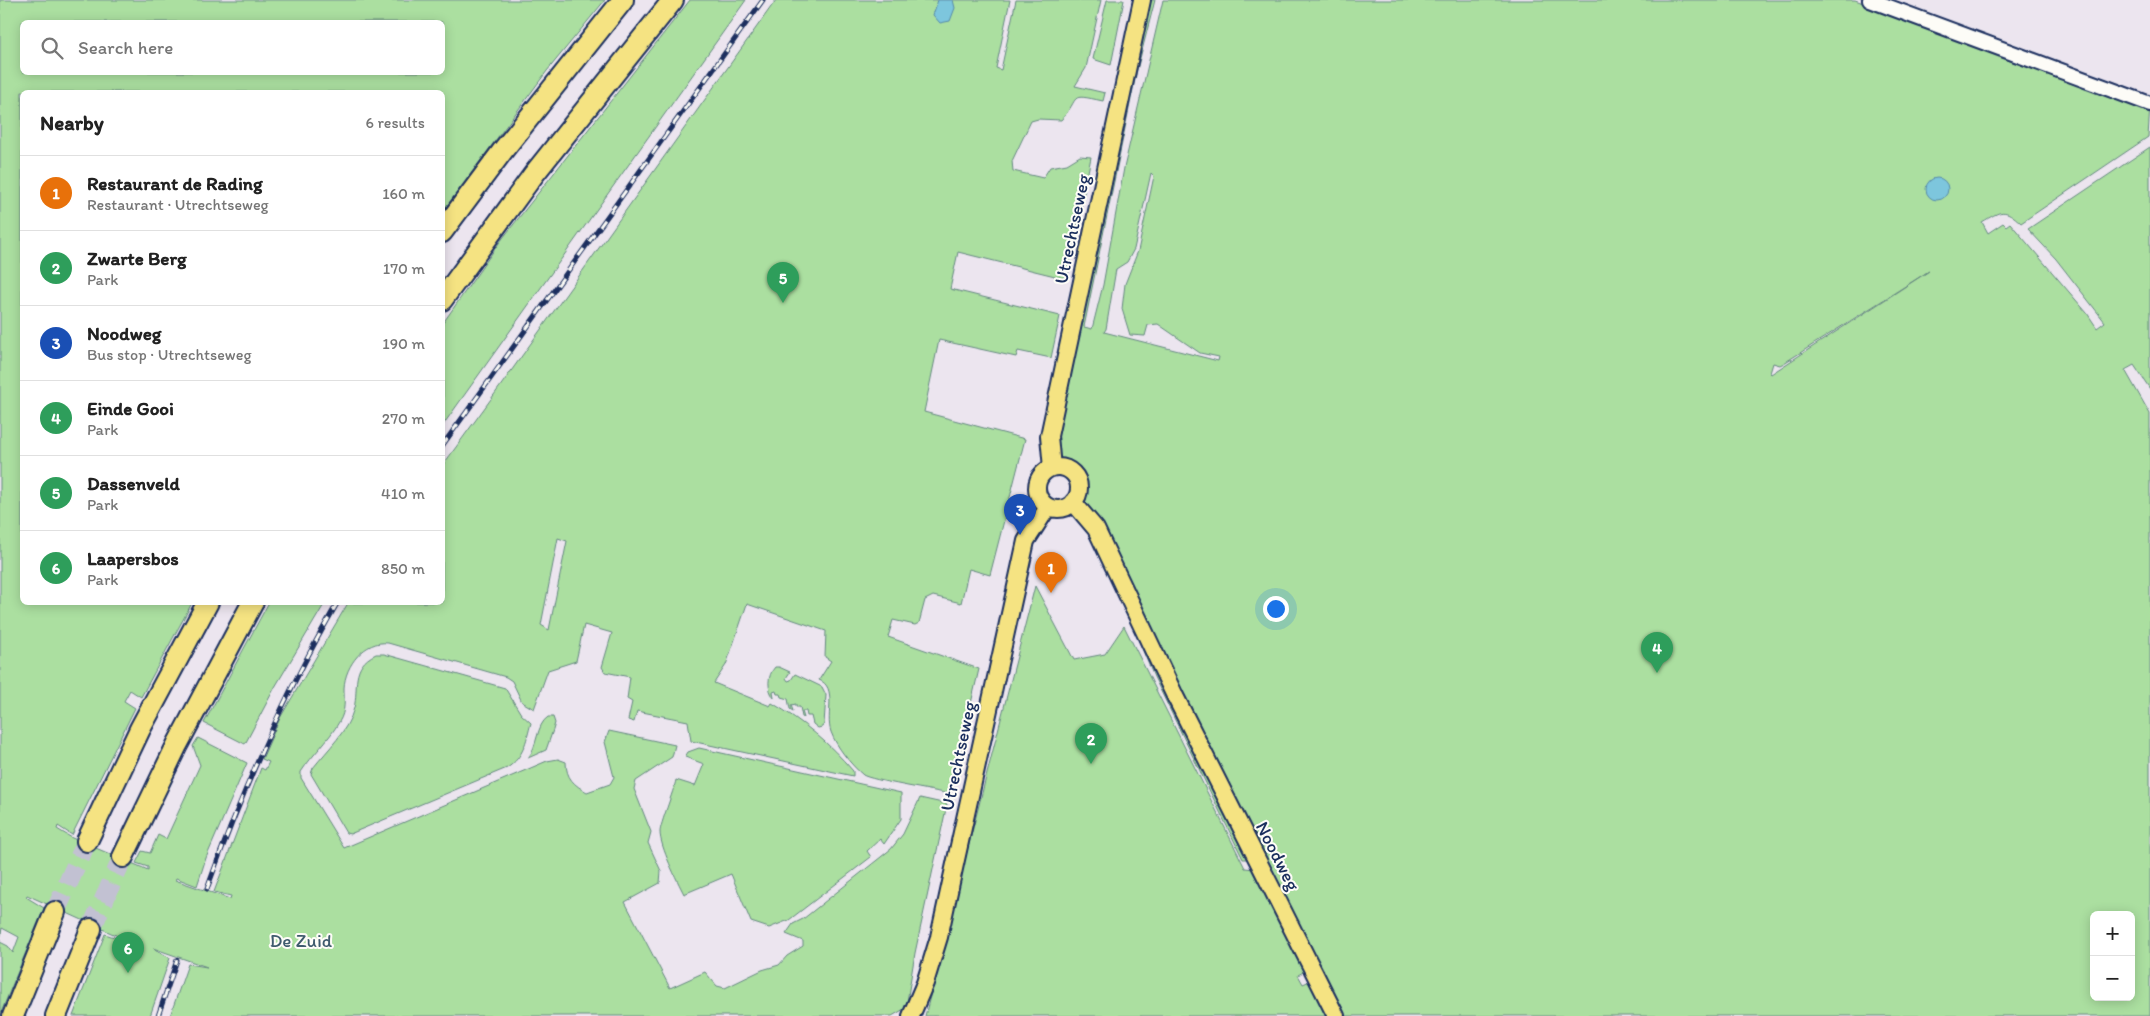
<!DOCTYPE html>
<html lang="en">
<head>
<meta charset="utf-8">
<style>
	:root { --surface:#fff; --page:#f6f6f6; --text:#222; --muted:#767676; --line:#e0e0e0; --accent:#1f6fb2 }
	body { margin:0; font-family:Itim,sans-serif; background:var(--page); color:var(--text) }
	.controls { position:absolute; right:15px; bottom:15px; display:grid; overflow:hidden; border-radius:8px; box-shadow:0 2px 12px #0003 }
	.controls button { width:45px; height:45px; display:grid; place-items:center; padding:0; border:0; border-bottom:1px solid var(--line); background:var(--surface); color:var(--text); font:25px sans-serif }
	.you { position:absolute; left:1275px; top:608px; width:18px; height:18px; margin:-12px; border:4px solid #fff; border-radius:50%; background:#1a73e8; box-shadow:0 0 0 8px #1a73e833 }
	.badge { display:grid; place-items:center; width:32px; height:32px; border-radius:50%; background:var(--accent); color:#fff; font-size:16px; font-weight:700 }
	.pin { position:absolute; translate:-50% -41px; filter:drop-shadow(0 1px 2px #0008) }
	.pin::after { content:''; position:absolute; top:26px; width:18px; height:15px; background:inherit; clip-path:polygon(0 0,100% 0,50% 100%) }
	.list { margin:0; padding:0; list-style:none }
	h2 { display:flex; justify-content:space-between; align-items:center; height:65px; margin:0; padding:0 20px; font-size:21px }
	h2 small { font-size:16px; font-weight:400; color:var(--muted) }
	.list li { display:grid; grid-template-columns:32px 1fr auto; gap:15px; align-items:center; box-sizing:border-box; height:75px; padding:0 20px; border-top:1px solid var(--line) }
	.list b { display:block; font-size:19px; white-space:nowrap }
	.list p { margin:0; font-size:16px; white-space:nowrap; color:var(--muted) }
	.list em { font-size:16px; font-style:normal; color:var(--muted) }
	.icon { flex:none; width:28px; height:28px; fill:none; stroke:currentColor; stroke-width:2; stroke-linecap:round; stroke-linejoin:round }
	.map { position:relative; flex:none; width:2150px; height:1016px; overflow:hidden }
	.search { position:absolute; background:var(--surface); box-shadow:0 2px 12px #0003; left:20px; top:20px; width:425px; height:55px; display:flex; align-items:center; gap:12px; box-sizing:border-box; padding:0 18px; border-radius:8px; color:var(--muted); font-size:19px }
	.panel { position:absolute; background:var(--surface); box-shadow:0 2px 12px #0003; left:20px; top:90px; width:425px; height:515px; border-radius:8px }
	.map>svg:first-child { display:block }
</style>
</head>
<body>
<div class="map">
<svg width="2150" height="1016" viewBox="0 0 2150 1016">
	<rect width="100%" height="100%" fill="#ece5ef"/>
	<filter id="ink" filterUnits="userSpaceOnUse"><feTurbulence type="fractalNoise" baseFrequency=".02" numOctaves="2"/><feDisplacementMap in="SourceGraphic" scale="10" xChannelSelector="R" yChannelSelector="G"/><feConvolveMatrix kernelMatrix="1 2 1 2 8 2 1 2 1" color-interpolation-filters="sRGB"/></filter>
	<g filter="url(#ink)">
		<path fill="#abdfa0" stroke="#63877f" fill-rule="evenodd" d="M0 0H605L547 71 443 211 442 92H22V602L192 603 141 697 130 690 124 701 135 708 72 835 58 826 57 829 72 838 148 870V867L136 863 142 851 150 853 158 835 166 839 200 765 193 746 198 738 247 763 206 858 197 886 176 878 175 880 230 899 231 896 214 892 261 768 265 770 269 762 262 759 280 718 348 603 442 602 443 465 499 388 776 0H1010L996 68 1001 70 1016 0H1101L1086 68 1075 86 1105 93 1103 101C1066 93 1082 97 1061 120L1038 119 1031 121 1012 161 1013 171 1043 178 1050 167 1067 164 1080 156 1091 157 1067 279 958 252 950 289 1060 316 1051 358 1018 351 1016 357 939 340 924 412 1025 439 990 575 969 569 961 603 933 596 925 600 919 623 915 625 893 620 888 637 979 669 950 794C936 791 870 780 863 775 851 765 836 746 831 732 825 715 838 687 819 680L831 661 825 657 826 631 747 604 726 665 714 683 770 706 772 703C804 722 829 743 853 771V776L691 741 688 721 637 711 634 722 628 720 632 702 627 699 630 677 605 672 602 667 612 633 584 625 576 661 548 670 534 709 522 702 512 681 506 677 388 643C365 640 345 665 344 688 344 700 346 711 339 722 329 740 312 755 301 772V778L344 848 547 761 558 759 566 762C566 778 574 785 587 792L610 784 614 777 605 742 609 731 675 745 672 757 636 781 634 789 651 832 648 843 661 871 660 883 625 902 670 988 705 972 717 986 725 988 762 970 779 965 787 956 803 946V941L786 934 793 924 803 919 891 849 903 834 920 798 947 804 915 953 906 1008 892 1016H170L188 964 207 967 153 948 170 958 150 1016H73L105 934 120 939V937L27 895 26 897 44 908 0 1015V942L8 946 13 953 19 937 2 928 0 940ZM22 22H442V72H22ZM558 538 567 541 549 630 541 625Z
			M690 0H746L443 425V323L499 243Z
			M1107 0H1124L1111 65 1093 59Z
			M1147 0H1155L1137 70 1084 327 1092 329 1103 285 1124 168 1163 0H1855L2150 106 2148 137 2021 223C2004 207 2001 211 1982 222L1988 233 2003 223 2006 226 2010 223 2087 313 2097 328 2105 322 2056 259 2028 229 2150 147V389L2134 365 2125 370 2150 414V1016H1336L1044 431ZM1151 173 1154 176 1138 251 1125 284 1122 309 1130 335 1145 336 1148 325 1158 324 1200 353 1219 357 1218 361 1104 332 1106 329 1116 269 1127 262 1134 249ZM1929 271 1771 374 1770 373 1773 363 1780 365 1784 363ZM2094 915H2131V997H2094Z
			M1035 586 1074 660 1105 654 1124 626 1245 868 1254 869 1307 970 1298 975 1303 984 1312 980 1330 1016H925Z
			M1119 594 1248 859H1243L1154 677Z
			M269 602 325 603 275 687 245 744 204 723Z
			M376 654H384L505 688 521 714 531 723C526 741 524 757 507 768L350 834 346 833 311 774 313 768C328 749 348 731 354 708 359 688 350 666 376 654Z
			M775 667H779L790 672 786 678 788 681 791 680 795 674 822 687 826 695 824 724 822 727 818 728 813 724 811 716H807L806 711H802L804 718 802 717 800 707H796V704L791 705 793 711 790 709 788 699 781 697 780 694H777L776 691 773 692 774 698C767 689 767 676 775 667Z
			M548 717H553L555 723 553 730 546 750 528 758C538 746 536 725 548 717Z
			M699 748 901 793V819L884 844 880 839 867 851 871 857 789 920 769 928 751 922 731 874 684 894C677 880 660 847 660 832 660 825 674 790 676 780L695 786 704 764 685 757 688 752Z"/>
		<path fill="#7dc6dd" stroke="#568aaa" d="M938 0H953L955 8 950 21 940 23 933 15Z
			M1926 189a11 11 0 1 1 22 0a11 11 0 1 1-22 0Z"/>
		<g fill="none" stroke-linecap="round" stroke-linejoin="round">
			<path stroke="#c2c1d2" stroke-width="20" stroke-dasharray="20 10" stroke-linecap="butt" d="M55 912 87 841
				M91 929 123 857"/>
			<g stroke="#1b2f5e" stroke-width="18">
				<path id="minor" d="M1870 0 2150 104"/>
			</g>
			<g stroke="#1b2f5e" stroke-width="20">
				<path id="major" d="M1037 488a21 21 0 1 1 42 0a21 21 0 1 1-42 0Z
					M1052 468 1049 436 1142 0
					M1073 502 1096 529 1175 696 1336 1016
					M911 1016 925 983 939 937 1026 541 1048 507"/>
			</g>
			<g stroke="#1b2f5e" stroke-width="24">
				<path id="highway" d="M442 232 504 149 623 0
					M442 300 534 174 673 0
					M87 841 140 729 208 602
					M123 857 177 745 253 602
					M13 1016 55 912
					M56 1016 91 929"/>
			</g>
			<use href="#minor" stroke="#fdfcf7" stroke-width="14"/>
			<use href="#major" stroke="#f5e382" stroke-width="16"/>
			<use href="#highway" stroke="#f5e382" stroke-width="20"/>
			<g stroke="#1b2f5e" stroke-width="5">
				<path id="rail" d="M442 446 763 0
					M207 889C243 789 284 694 338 602
					M158 1016 177 960"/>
			</g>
			<use href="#rail" stroke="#fdfcf7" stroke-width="3" stroke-dasharray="9" stroke-linecap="butt"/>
		</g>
	</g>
	<g text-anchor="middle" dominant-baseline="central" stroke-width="4" stroke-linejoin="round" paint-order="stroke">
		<g font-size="19" fill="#1b2f5e" stroke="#fdfcf7">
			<text transform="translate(1072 229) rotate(-78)">Utrechtseweg</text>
			<text transform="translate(958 756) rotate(-78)">Utrechtseweg</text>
			<text transform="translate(1278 856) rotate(63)">Noodweg</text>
		</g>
		<g font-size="19" fill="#3f5b6e" stroke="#fdfcf7">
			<text x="301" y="940">De Zuid</text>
		</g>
	</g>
</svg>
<div class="controls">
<button>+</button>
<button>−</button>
</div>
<div class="you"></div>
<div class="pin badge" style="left:1051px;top:593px;background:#e8710a">1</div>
<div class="pin badge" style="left:1091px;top:764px;background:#2e9e5b">2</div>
<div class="pin badge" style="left:1020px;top:535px;background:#1a4fb4">3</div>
<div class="pin badge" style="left:1657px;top:673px;background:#2e9e5b">4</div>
<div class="pin badge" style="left:783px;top:303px;background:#2e9e5b">5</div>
<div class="pin badge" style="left:128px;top:973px;background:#2e9e5b">6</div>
<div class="search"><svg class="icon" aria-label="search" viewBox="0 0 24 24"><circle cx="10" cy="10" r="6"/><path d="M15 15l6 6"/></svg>Search here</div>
<section class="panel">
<h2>Nearby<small>6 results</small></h2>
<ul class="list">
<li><span class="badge" style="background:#e8710a">1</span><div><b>Restaurant de Rading</b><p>Restaurant · Utrechtseweg</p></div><em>160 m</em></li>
<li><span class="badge" style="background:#2e9e5b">2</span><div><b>Zwarte Berg</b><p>Park</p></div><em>170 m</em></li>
<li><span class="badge" style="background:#1a4fb4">3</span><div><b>Noodweg</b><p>Bus stop · Utrechtseweg</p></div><em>190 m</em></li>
<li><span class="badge" style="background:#2e9e5b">4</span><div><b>Einde Gooi</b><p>Park</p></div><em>270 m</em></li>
<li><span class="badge" style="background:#2e9e5b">5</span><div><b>Dassenveld</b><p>Park</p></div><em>410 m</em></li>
<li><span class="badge" style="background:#2e9e5b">6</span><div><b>Laapersbos</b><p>Park</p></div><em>850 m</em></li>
</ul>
</section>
</div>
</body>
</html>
